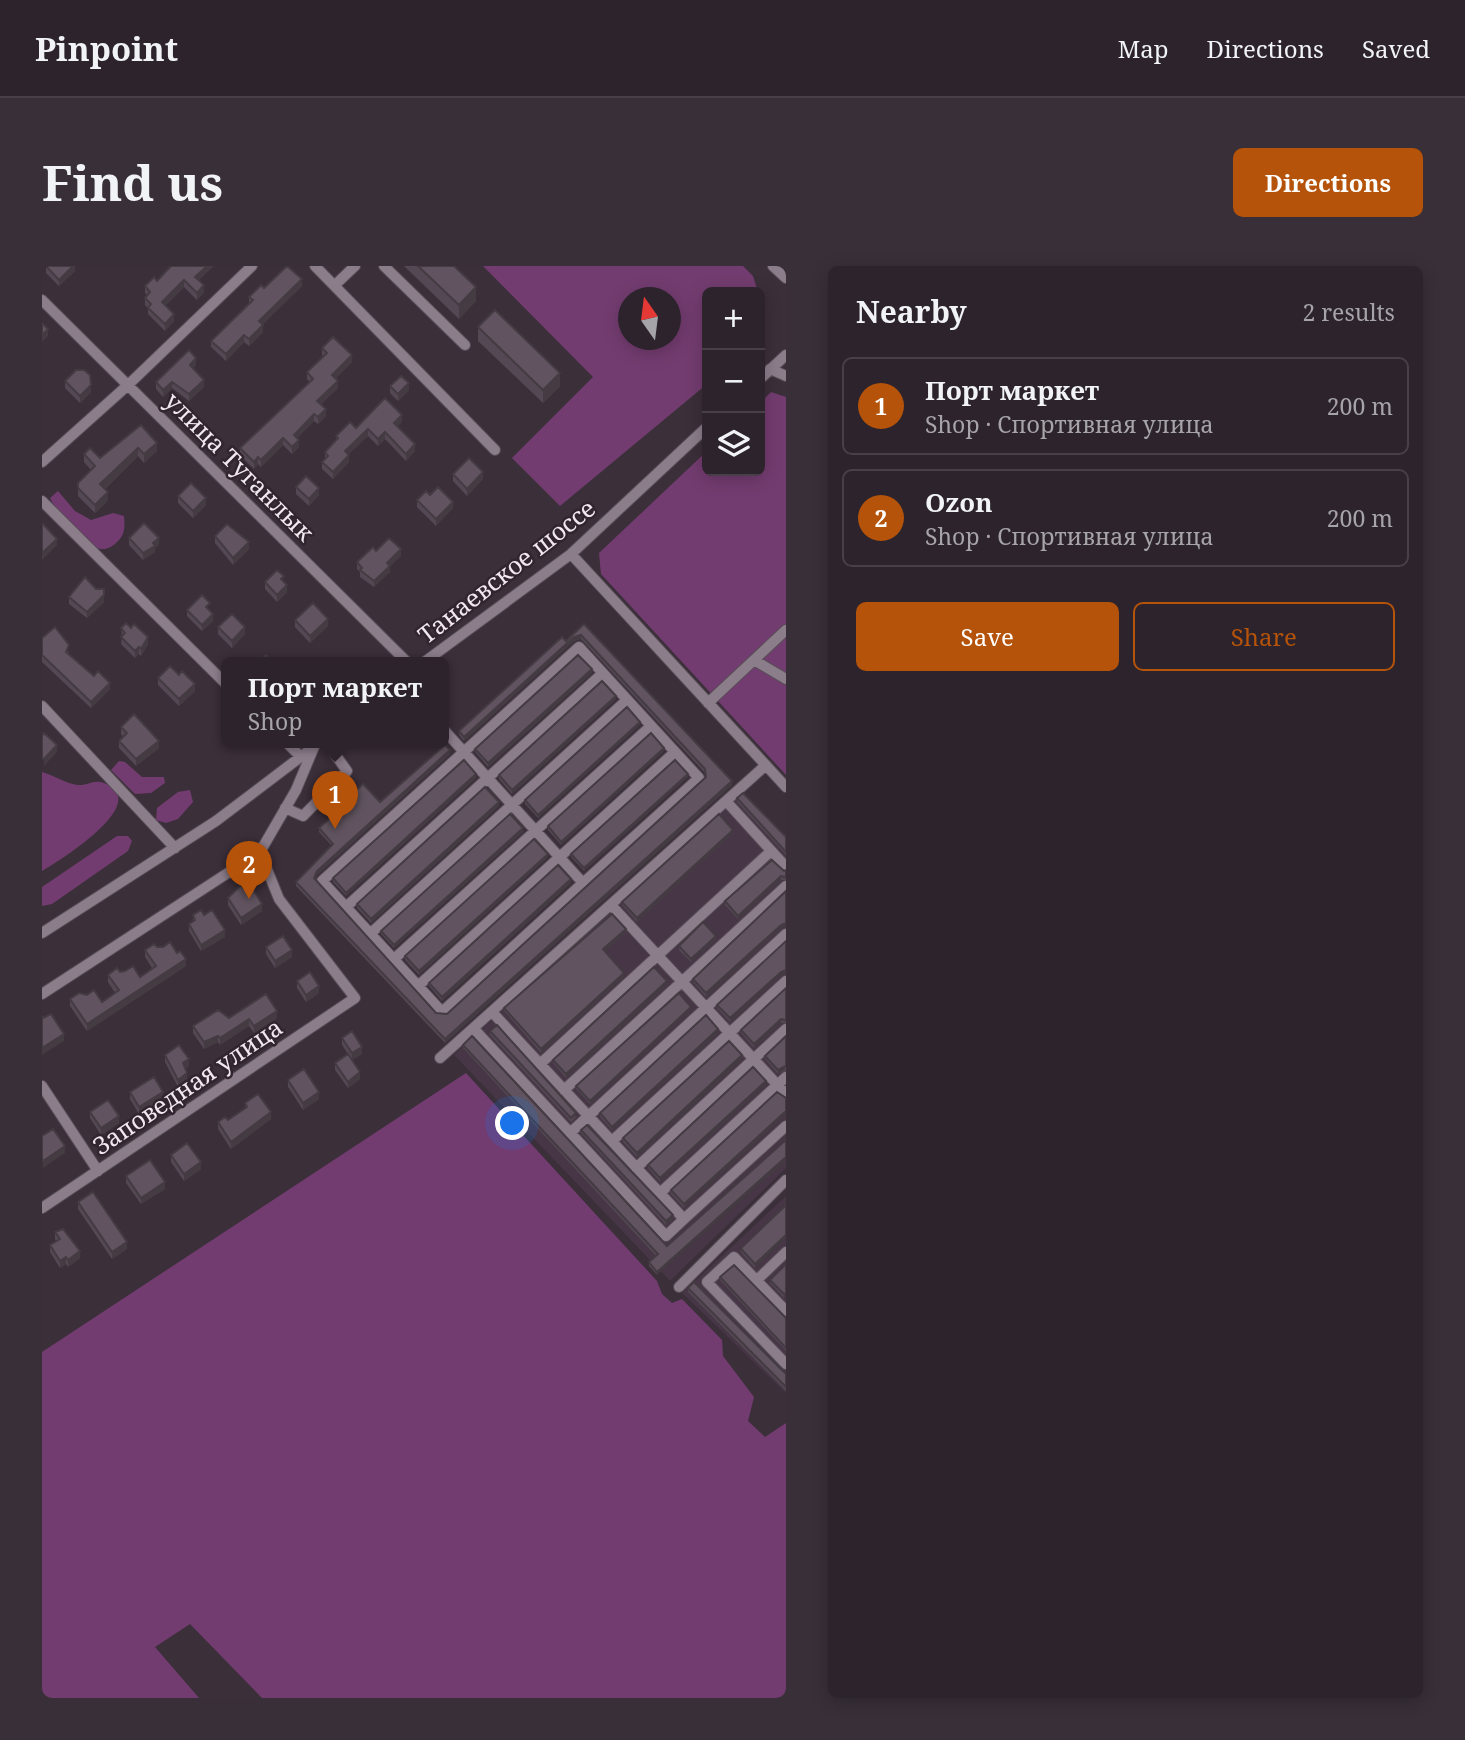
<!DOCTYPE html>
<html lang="en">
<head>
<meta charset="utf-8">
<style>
	:root { --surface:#2c232c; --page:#382f38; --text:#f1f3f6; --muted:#a6a4a9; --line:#484048; --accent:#b45309 }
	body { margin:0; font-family:"Noto Serif",serif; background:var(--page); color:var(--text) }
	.controls { position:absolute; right:21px; top:21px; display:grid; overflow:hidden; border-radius:10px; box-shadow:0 4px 18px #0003 }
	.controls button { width:63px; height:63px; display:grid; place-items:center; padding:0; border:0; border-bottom:2px solid var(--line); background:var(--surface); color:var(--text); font:35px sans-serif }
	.compass { position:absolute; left:576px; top:21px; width:63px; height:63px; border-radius:50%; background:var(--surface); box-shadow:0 4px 18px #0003; rotate:346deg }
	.you { position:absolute; left:471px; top:858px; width:24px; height:24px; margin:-18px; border:5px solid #fff; border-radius:50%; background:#1a73e8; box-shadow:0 0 0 10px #1a73e833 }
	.badge { display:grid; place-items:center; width:46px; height:46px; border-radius:50%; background:var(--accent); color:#fff; font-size:23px; font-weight:700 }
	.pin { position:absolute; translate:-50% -58px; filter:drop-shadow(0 2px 4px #0008) }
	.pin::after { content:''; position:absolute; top:37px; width:24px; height:21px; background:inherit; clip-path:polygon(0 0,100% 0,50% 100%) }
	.popup { position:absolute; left:179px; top:391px; width:228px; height:91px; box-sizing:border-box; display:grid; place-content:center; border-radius:10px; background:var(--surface); filter:drop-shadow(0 2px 5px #0005); font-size:23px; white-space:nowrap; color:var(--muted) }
	.popup b { font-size:26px; color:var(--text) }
	.popup::after { content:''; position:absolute; left:50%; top:100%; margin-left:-14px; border:14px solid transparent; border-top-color:var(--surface) }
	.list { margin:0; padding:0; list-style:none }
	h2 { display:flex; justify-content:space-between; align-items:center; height:91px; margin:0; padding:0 28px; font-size:30px }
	h2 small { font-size:23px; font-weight:400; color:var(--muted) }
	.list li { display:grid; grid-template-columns:46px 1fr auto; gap:21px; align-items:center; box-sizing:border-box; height:98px; margin:0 14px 14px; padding:0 14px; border:2px solid var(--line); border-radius:10px }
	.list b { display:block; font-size:26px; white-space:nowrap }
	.list p { margin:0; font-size:23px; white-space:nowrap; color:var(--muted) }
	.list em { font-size:23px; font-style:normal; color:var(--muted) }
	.actions { display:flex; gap:14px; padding:21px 28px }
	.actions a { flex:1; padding:16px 0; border:2px solid var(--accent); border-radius:10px; text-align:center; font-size:24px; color:var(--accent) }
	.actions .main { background:var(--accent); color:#fff }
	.icon { flex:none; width:38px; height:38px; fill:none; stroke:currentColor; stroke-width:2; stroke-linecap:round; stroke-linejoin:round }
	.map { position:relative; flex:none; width:744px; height:1432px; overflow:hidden; border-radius:10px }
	header { display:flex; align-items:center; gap:42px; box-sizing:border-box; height:98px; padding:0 35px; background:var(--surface); border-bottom:2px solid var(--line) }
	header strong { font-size:33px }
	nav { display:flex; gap:38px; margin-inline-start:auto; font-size:24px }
	.intro { display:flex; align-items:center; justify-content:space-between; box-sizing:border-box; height:168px; padding:0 42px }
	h1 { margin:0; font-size:49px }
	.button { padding:18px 32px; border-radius:10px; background:var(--accent); color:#fff; font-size:24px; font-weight:700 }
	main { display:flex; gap:42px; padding:0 42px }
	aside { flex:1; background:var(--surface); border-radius:10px; box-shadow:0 4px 18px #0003 }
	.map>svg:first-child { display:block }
</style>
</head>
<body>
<header>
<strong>Pinpoint</strong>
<nav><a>Map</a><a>Directions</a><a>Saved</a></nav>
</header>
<div class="intro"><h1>Find us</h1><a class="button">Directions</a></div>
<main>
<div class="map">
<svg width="744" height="1432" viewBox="0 0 744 1432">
	<rect width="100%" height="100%" fill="#3b2f3a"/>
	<path fill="#473645" d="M699 524 744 572V902L628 1015 412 789Z
		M744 930V1127L640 1027Z"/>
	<path fill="#733c70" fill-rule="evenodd" d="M441 0H701L711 10 716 26H665V118L518 240 470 192 551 111ZM586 32H628V74H586Z
		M729 126 744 131V509L559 308 557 287 665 185V205H718V137Z
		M16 225 33 245 49 254 71 247 82 250C83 261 83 269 75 276 71 280 65 284 59 283 45 283 13 244 8 232Z
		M77 495 83 496 100 511H122L123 517 109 527 93 528 69 504Z
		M0 506C12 509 24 518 36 519 45 520 52 513 62 517 112 536 17 595 0 605Z
		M148 524 151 536 136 553 124 557 114 554 115 542 136 526Z
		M75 570H86L90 575 86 585 10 638 0 640V621Z
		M424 807 615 1015 620 1028 630 1037 640 1033 680 1074 681 1090 712 1131 706 1155 723 1171 744 1157V1427L739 1432H220L148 1358 113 1381 157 1432H0V1086Z"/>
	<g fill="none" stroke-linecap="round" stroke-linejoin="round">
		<g stroke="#584e57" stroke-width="12">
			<path id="minor" d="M273 0 453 184
				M342 0 423 79
				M731 0 744 12
				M293 19 313 0
				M0 34 366 397
				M728 103 744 110
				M718 113 744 89
				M0 196 86 119 210 0
				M0 235 184 418
				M529 288 744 521
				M712 394 744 413
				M381 397 529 288 665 161
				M666 437 744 364
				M0 440 133 582
				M402 464C448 515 495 566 541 617L657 512 537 381 280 615 400 746 541 617
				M245 477 259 491
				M684 535 744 601
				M243 542 261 550 305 505 285 477
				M569 639 744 828
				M304 641 561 407
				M0 667 174 555 269 483
				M329 667 585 434
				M352 693 609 460
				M376 720 633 486
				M0 728 218 586 254 524 272 481
				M450 746 642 953 744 860
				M432 763 624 970 642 953
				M398 792 724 499
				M498 798 729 585
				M0 820 56 905
				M522 824 744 620
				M528 867 744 668
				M570 875 744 715
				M594 902 744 763
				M618 927 744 811
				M0 942 313 732 237 633 218 586
				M715 1014 744 986
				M637 1021 744 914
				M744 1045 692 991 665 1016 744 1098"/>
		</g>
		<use href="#minor" stroke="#8c7d8b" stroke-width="10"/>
	</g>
	<path fill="#534853" d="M4 0H33V5L17 20 4 7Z
		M362 0H412L434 35 417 53Z
		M157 14 162 26 155 34 142 21 123 40 132 55 123 65 106 48V42L103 39V32L105 29 103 27V20L115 15Z
		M260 20 221 58V66L207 80 202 76 184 95 169 81V75L207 38V31L222 22Z
		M436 61 518 120 501 137 436 75Z
		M280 82 310 96 294 112 296 122 279 138 284 150 276 158 272 155 255 172 257 181 250 188 241 179 219 201 216 198 212 203 198 189V182L268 116 265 113V106L281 90 280 89Z
		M154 99 151 102 162 121 147 135 130 122 121 131 114 123V116Z
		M23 115 49 126 38 137 23 122Z
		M348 120 367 124 356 135 348 127Z
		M360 156 355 160 373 185 364 195 343 173 336 180 326 170 306 188 307 196 291 213 280 203V196L283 193V186L294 175V170L314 162Z
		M99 159 115 185 102 197 96 190 63 223 66 234 53 247 36 230V217L49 204 42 196V188L58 192Z
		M411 208 441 213 425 230 411 215Z
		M254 221 277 229 267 240 254 228Z
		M388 229 411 242 394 260 375 241V234Z
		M136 230 164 239 151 252 136 237Z
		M173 270 207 283 191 299 173 277Z
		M87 272 117 279 113 282V286L101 294 87 279Z
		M334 285 359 290 348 300V306L332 321 318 311V306L315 303V296Z
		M223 316H242L245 326 235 336 223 323Z
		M62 323V336L45 352 27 338V331Z
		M145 344H168L167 345 171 355 160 365 145 350Z
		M253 354 286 360 268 377 253 361Z
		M542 358 690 519 403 777 254 620V616L290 580 277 566V562L296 545V541L338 536 408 488 275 609 273 613 394 747 405 748 664 512 663 507 539 373 532 375 422 475 417 469V465L524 375Z
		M176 361 203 368 190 382 176 368Z
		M79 362 106 378 99 390 97 388 93 392 79 378 80 370Z
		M0 372 27 386 26 388 68 423 49 442 0 396Z
		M550 407 446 501 433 486V483Z
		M137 409 153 425 137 440 116 419V412Z
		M574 433 470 528 457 513V509Z
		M598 459 496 552 483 538V534Z
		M79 461 117 482 94 500 77 482V475L81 471 79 468Z
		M622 485 519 579 506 564V560Z
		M646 511 542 605 529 591V588Z
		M434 512 304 630 291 616V612Z
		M695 532 744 571V589L695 536Z
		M457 540 329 657 315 642V638Z
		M481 566 352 682 339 668V665Z
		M691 567 595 656 580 639V636Z
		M506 591 377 709 363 694V690Z
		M744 604V614H739L696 653 683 639V635Z
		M529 617 400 735 387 720V717Z
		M186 632 220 645 199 659 186 639Z
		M151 649 183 671 159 685 147 665V658L151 656Z
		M739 662 664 731 651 716V713Z
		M584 666 563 685 582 710 499 787 462 745V742Z
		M674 673 649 696 637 684V680Z
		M115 681 144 700 45 765 28 740V733L60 736 73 727 66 716V709L78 706 98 711 110 702 103 691V684Z
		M224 681 250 691 233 702 224 688Z
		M739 709 688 756 675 742V739Z
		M255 715 277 727 264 736 255 722Z
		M625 719 524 812 511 797V794Z
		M744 722V757H739L712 782 699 767V764Z
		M649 744 548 838 534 823V820Z
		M187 752H235L212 767 207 760 178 779 176 776 162 783 151 767V760Z
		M448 765 534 851 529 856 448 769Z
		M676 767 570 864 558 851V847Z
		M744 770V804L736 808 723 793V790Z
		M300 772 320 788 310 794 300 779Z
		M421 779 625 980 615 1009 607 1000V996L614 990 421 782Z
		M123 789 147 800 143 803 145 814 136 821 123 796Z
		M700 793 595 891 581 876V872Z
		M293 797 318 813 306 822 293 804Z
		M246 814 277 833 261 844 246 821Z
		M724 818 618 916 606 902V899Z
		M88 826 121 832 97 848 88 833Z
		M744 832 642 942 629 928V924Z
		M203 837 229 853 189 883 176 863V856L186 854 203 843Z
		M48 846 77 857 59 869 48 852Z
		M539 864 631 953 624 959 539 867Z
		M129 889 159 903 142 915 129 896Z
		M84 910 123 923 99 938 84 917Z
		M36 936 85 983 70 993 36 943Z
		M744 939 713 1002 702 990 699 986V982Z
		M13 966 38 992 26 1001 24 998 18 1002 8 986V979L14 975 13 973Z
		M744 998 742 1032 728 1017V1014Z
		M678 1011 744 1052V1085L678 1014Z
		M646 1022 744 1108V1125L646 1026Z"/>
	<path fill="#443b43" d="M31 0H33V5L17 20V14Z
		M165 0H172L153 18V11Z
		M260 13V20L217 62V55Z
		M142 14V21L120 43V36Z
		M162 19V26L155 34V27Z
		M434 21V35L417 53V39Z
		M132 48V55L123 65V58Z
		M221 59V66L207 80V73Z
		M6 63V70L0 76V69Z
		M202 69V76L184 95V88Z
		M310 89V96L290 116V109Z
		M154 92V99L148 106V99Z
		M518 107V120L501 137V124Z
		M162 114V121L147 135V128Z
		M296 115V122L275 141V135Z
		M130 116V122L121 131V124Z
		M367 117V124L356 135V128Z
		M49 119V126L38 137V130Z
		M284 143V150L276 158V151Z
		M272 148V155L252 176V169Z
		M360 149V156L352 164V157Z
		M326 163V170L303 192V185Z
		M343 166V173L336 180V173Z
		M241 172V179L219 201V194Z
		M257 174V181L250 188V181Z
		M115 177V185L102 197V188Z
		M373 178V185L364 195V188Z
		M96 182V190L58 227V218Z
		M307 189V196L291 213V206Z
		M216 191V198L212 203V196Z
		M441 206V213L425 230V223Z
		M277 222V229L267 240V233Z
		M66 226V234L53 247V239Z
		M164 232V239L151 252V245Z
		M411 236V242L394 260V253Z
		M117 272V279L113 282V286L101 294V287Z
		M15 273V279L0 294V287Z
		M207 276V283L191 299V292Z
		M359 283V290L348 300V306L332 321V315L345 297Z
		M245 319V326L235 336V329Z
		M62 329V336L45 352V346Z
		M171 348V355L160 365V359Z
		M286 353V360L268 377V370Z
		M203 361V368L190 382V375Z
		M539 369V373L532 375 422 475V471L532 371Z
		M106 371V378L99 390V383Z
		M97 381V388L93 392V385Z
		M550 403V407L446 501V497Z
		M68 417V423L49 442V436Z
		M153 418V425L137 440V433Z
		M574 430V433L470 528V524Z
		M598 456V459L496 552V549Z
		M117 475V482L94 500V493Z
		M15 479V486L2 500V493Z
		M622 482V485L519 579V576Z
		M408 484V488L275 609 272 616 275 605Z
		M434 508V512L304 630V627Z
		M646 508V511L542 605V602Z
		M690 515V519L403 777V773Z
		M457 536V540L329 657V653Z
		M481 562V566L352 682V679Z
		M691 564V567L595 656V652Z
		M506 588V591L377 709V705Z
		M739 610V614L696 653V650Z
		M529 613V617L400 735V731Z
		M220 638V645L199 659V652Z
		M744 657V661L739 662 664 731V727L739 659Z
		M584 663V666L561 687V683Z
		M183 664V671L159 685V679Z
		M674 670V673L649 696V693Z
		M250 684V691L233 702V695Z
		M144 693V700L45 765V758Z
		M744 704V708L739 709 688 756V752L739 706Z
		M582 707V710L499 787V783Z
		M625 715V719L524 812V808Z
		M277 720V727L264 736V729Z
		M649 741V744L548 838V835Z
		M235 745V752L212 767V760Z
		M207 753V760L178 779V772Z
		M739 753V757L712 782V778Z
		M676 763V767L570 864V861Z
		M22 768V775L0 789V782Z
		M176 770V776L162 783V776Z
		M320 781V788L310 794V787Z
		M700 789V793L595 891V887Z
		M147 793V800L141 804V797Z
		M743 800V803L736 808V804Z
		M318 806V813L306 822V816Z
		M145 807V814L136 821V814Z
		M724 815V818L618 916V912Z
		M121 826V832L97 848V841Z
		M277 826V833L261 844V837Z
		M744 845V849L642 942V938Z
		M229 846V853L189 883V876Z
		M77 850V857L59 869V862Z
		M23 880V887L1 902V895Z
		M744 891V895L615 1009V1006Z
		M159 896V903L142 915V908Z
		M123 916V923L99 938V932Z
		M631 949V953L624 959V955Z
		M744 969V972L713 1002V998Z
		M85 976V983L70 993V986Z
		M38 985V992L26 1001V994Z
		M24 991V998L18 1002V995Z"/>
	<path fill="#615460" stroke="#443b43" stroke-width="2" d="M4 0H31L17 14Z
		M129 0H165L153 11 162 19 155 27 142 14 120 36 132 48 123 58 106 42 109 38 103 32 108 26 103 20 112 11 115 15Z
		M245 0 260 13 217 55 221 59 207 73 202 69 184 88 169 75 211 34 207 31 219 19 222 22Z
		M376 0H412L434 21 417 39Z
		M453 44 518 107 501 124 436 61Z
		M0 57 6 63 0 69Z
		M291 71 310 89 290 109 296 115 275 135 284 143 276 151 272 148 252 169 257 174 250 181 241 172 219 194 216 191 212 196 198 182 271 113 265 106 285 87 280 82Z
		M147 84 154 92 148 99 162 114 147 128 130 116 121 124 114 116Z
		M34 104H42L48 109 49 119 38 130 23 115Z
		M359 110 367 117 356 128 348 120Z
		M343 132 360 149 352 157 373 178 364 188 343 166 336 173 326 163 303 185 307 189 291 206 280 196 286 190 283 186 296 172 294 170 308 156 314 162Z
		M99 159 115 177 102 188 96 182 58 218 66 226 53 239 36 222V217L53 200 42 188 48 182 58 192Z
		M427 192 441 206 425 223 411 208Z
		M264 210 277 222 267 233 254 221Z
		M149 217 164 232 151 245 136 230Z
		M396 221 411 236 394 253 375 234 384 225 388 229Z
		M102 257 117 272 111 277 113 280 101 287 87 272Z
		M1 258 15 273 0 287V259Z
		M185 258 207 276 191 292 173 270Z
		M347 272 359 283 345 297 348 300 332 315 318 304 320 302 315 296 331 281 334 285Z
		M235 304 242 310 239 313 245 319 235 329 223 316Z
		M43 311 54 323H62V329L45 346 27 331Z
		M160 329 168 337 164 341 171 348 160 359 145 344Z
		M271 337 286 353 268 370 253 354Z
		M190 348 203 361 190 375 176 361Z
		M84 357 89 362 92 358 106 371 99 383 97 381 93 385 79 371 83 367 79 362Z
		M542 358 690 515 403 773 254 616 291 578 277 562 298 543 296 541 321 518 338 536 403 479 408 484 275 605 272 612 394 747 405 748 664 511 663 503 539 369 532 371 422 471 417 465 520 371 524 375Z
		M13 361 27 379 24 386 52 410 56 405 68 417 49 436 0 389V372Z
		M224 389 231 397H216Z
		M536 389 550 403 446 497 433 483Z
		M128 400 137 409 140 405 153 418 137 433 116 412Z
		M560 415 574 430 470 524 457 509Z
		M585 441 598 456 496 549 483 534Z
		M92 448 117 475 94 493 77 475 85 467 79 461Z
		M2 467 15 479 2 493 0 492V470Z
		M609 467 622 482 519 576 506 560Z
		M422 494 434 508 304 627 291 612Z
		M633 494 646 508 542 602 529 588Z
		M443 521 457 536 329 653 315 638Z
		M701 527 744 571V586L695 532Z
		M468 548 481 562 352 679 339 665Z
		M677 548 691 564 595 652 580 636Z
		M492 573 506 588 377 705 363 690Z
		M730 594 742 605 744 604V611L739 610 696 650 683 635Z
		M516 599 529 613 400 731 387 717Z
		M208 618 220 638 199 652 186 632 199 619 201 622Z
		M744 625V657L739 659 664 727 651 713Z
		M159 644 162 649 170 644 183 664 159 679 147 658 153 654 151 649Z
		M570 648 584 663 561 683 582 707 499 783 462 742Z
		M661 656 674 670 649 693 637 680Z
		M241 670 250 684 233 695 224 681Z
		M744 675V704L739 706 688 752 675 739Z
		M128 676 135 687 138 685 144 693 45 758 28 733 37 727 45 729 52 724 60 736 77 724 66 709 75 702 78 706 83 705 91 700 98 711 114 700 103 684 112 678 115 681H121Z
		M612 701 625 715 524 808 511 794Z
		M268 706 277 720 264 729 255 715Z
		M744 722V754L739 753 712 778 699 764Z
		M637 727 649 741 548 835 534 820Z
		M224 728 235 745 212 760 207 753 178 772 176 770 162 776 151 760 176 744 187 752Z
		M9 748 22 768 0 782V750L1 752Z
		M664 749 676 763 570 861 558 847Z
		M455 759 534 847 529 852 448 765Z
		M310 765 320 781 310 787 300 772Z
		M430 770 625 980 744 874V891L615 1006 607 996 616 988 421 779Z
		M744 770V800L736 804 723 790Z
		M687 775 700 789 595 887 581 872Z
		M137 779 147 793 141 797 145 807 136 814 123 789Z
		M306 788 318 806 306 816 293 797Z
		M711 801 724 815 618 912 606 899Z
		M262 803 277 826 261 837 246 814Z
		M112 811 121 826 97 841 88 826Z
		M735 826 744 832V845L642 938 629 924Z
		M216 828 229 846 189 876 176 856 183 851 186 854 205 841 203 837Z
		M66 834 77 850 59 862 48 846Z
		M545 859 631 949 624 955 539 864Z
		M11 863 23 880 1 895 0 893V870Z
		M145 877 159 896 142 908 129 889Z
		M108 894 123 916 99 932 84 910Z
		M51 926 85 976 70 986 36 936Z
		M744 939V969L713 998 702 986 699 982Z
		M21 963 38 985 26 994 24 991 18 995 8 979 18 973 13 966Z
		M744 998V1027L742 1028 728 1014Z
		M692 999 744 1052V1082L678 1011Z
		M652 1016 744 1108V1121L646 1022Z"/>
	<g text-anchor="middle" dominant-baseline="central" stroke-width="5" stroke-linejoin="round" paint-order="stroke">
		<g font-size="24" fill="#f1e9f0" stroke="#312530">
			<text transform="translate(198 200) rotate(45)">улица Туганлык</text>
			<text transform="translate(464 305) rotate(-38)">Танаевское шоссе</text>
			<text transform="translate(145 820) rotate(-34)">Заповедная улица</text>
		</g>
	</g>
</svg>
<div class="controls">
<button>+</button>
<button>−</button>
<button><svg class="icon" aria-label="layers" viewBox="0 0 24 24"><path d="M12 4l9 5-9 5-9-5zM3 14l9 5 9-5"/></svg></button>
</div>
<svg class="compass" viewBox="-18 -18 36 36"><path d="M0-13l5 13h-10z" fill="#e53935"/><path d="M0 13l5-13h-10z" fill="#a6a4a9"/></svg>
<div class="you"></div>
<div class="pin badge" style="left:293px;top:563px">1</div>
<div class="popup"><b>Порт маркет</b>Shop</div>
<div class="pin badge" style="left:207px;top:633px">2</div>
</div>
<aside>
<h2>Nearby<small>2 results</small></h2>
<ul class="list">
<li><span class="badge">1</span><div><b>Порт маркет</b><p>Shop · Спортивная улица</p></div><em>200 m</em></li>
<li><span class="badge">2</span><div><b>Ozon</b><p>Shop · Спортивная улица</p></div><em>200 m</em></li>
</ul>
<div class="actions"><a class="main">Save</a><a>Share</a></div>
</aside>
</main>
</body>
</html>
